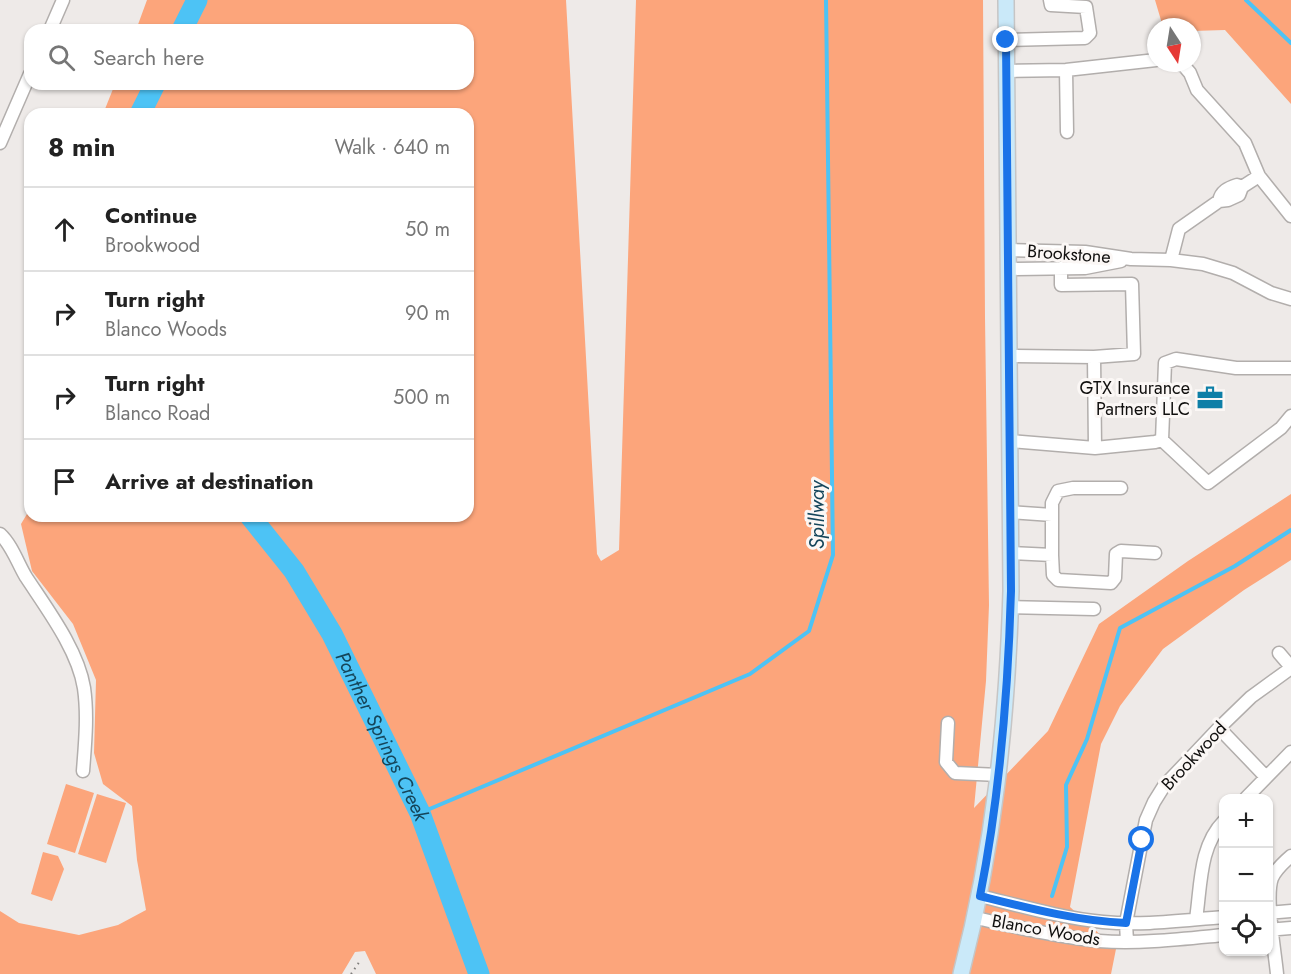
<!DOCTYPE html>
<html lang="en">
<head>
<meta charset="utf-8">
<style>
	:root { --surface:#fff; --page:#f2f2f2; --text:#222; --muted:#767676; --line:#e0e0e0 }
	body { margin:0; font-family:Jost,sans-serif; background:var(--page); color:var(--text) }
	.controls { position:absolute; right:18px; bottom:18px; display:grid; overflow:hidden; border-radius:12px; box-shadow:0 2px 4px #0004 }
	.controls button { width:54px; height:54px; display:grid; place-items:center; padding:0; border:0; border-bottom:2px solid var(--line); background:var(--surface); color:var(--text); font:30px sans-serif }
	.compass { position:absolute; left:1147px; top:18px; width:54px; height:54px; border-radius:50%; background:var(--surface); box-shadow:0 2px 4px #0004; rotate:168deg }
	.stop { position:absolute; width:18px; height:18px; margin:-14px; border:4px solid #1a73e8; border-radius:50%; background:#fff }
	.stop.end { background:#1a73e8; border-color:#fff; box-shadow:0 2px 6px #0008 }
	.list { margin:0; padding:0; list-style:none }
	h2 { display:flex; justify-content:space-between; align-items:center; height:78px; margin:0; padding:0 24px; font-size:26px }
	h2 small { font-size:20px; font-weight:400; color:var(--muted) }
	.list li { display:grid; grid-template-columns:39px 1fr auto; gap:18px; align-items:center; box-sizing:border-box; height:84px; padding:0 24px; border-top:2px solid var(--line) }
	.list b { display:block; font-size:22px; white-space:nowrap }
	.list p { margin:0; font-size:20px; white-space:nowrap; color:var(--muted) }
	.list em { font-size:20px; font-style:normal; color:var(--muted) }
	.icon { flex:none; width:33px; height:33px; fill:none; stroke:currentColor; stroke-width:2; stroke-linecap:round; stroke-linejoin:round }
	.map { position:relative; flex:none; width:1291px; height:974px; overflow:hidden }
	.search { position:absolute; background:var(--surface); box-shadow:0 2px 4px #0004; left:24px; top:24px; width:450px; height:66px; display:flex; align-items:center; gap:15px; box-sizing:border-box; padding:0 21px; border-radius:18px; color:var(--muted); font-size:22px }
	.panel { position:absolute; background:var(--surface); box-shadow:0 2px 4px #0004; left:24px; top:108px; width:450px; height:414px; border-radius:18px }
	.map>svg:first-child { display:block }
</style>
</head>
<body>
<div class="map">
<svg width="1291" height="974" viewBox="0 0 1291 974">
	<rect width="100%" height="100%" fill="#eeeae8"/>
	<path fill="#fca57b" d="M147 0H566L597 554 601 561 619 550 636 0H983L985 318 989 605 986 681 974 808 1048 731 1099 624 1188 561 1291 494V560L1244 590 1163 649 1120 706 1101 744 1070 907 1116 949 1111 974H376L365 951 355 952 342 974H0V911L19 923 79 935 118 925 146 910 137 860 132 806 103 784 94 753 96 680 73 624 32 571 21 524 30 509V516H468V114H103L115 84H468V30H136Z
		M1155 0H1291V104L1225 30 1192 31V27H1163Z
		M66 784 94 793 75 853 47 844Z
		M97 794 126 803 106 863 78 854Z
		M43 852 58 856 64 869 52 901 31 894Z"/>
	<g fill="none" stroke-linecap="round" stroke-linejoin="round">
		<path stroke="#4dc3f5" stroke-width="4" d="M1246 0 1291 43
			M420 813 750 674 809 631 833 555 826 0
			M1052 896 1067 847 1066 785 1087 739 1120 628 1235 566 1291 530"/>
		<g stroke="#4dc3f5" stroke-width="21">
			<path d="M182 30 197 0"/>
			<path d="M140 114 155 84"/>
			<path id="s1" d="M250 516 294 571 332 634 420 813 479 974"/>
		</g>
		<g stroke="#b2aeac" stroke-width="15">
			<path id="minor" d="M50 30 63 0
				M1006 40 1085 38 1090 33 1086 7 1051 5 1050 0
				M1066 70 1067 132
				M1007 71 1066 70 1156 60
				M0 143 30 74
				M1259 176 1291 216
				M1219 201C1221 191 1228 188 1237 185L1242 187
				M1008 250 1085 252 1131 259 1171 260 1203 264 1233 273 1271 293 1291 299
				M1171 260 1179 229 1219 201 1228 200 1239 195 1242 187 1259 176 1245 143 1197 90 1190 73 1184 66 1177 63
				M1061 268V285L1132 284 1134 354 1094 357
				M1008 269 1085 268 1121 261
				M1008 356 1094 357 1095 448
				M1162 440 1208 483 1281 428 1291 416
				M1009 441 1095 448 1155 442 1162 440 1165 363 1176 359 1236 368H1291
				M1010 512 1052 515
				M0 534C12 545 18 564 26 577 47 609 78 650 84 688 88 716 85 744 83 771
				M1010 553 1052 555 1053 575 1058 580 1111 583 1115 578 1116 554 1121 551 1155 553
				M1052 555V503L1058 491 1073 488H1121
				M1010 607 1094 609
				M1279 653 1291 667
				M948 723 946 762 955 773 999 775
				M1219 728 1266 777
				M1246 798 1291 752
				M980 896C1021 906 1062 918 1103 922 1143 926 1184 920 1224 917
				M1268 913 1291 911
				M976 918C1016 927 1057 937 1099 941 1140 944 1182 939 1224 935
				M1196 919C1201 886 1199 846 1224 821
				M1268 930 1291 928
				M1127 942 1126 923 1142 840 1146 820 1154 802 1164 786 1219 728 1251 697 1291 668
				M1277 974C1275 952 1265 897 1272 878 1276 869 1284 862 1291 856"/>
		</g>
		<g stroke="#c6c5c5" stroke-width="18">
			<path id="major" d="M961 974C994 847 1007 722 1011 591L1006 0"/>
		</g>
		<path stroke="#7e7c7a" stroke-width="2" stroke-dasharray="1.5 4.5" stroke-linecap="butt" d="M351 974 360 961"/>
		<use href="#minor" stroke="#fff" stroke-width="12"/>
		<use href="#major" stroke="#cae9f9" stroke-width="15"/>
	</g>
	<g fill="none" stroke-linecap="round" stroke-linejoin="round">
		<path stroke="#1a73e8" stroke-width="8" d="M1006 40 1011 591C1008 693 1000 795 980 896 1028 908 1077 921 1126 923L1142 840"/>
	</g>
	<defs>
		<g id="office-bare" transform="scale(2.07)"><path d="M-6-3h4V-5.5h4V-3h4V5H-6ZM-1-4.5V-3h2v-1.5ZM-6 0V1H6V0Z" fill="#0e7fa7" stroke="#fbf7f5" stroke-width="2.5" paint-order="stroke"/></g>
	</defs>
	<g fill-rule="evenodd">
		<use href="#office-bare" x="1210" y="398"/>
	</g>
	<g text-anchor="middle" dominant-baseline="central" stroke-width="6" stroke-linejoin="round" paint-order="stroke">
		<g font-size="18" fill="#100f0e" stroke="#fbf7f5">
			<text transform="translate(1069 254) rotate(4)">Brookstone</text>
			<text transform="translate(1194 756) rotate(-47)">Brookwood</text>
			<text transform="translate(1046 930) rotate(10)">Blanco Woods</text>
		</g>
		<g font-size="18" fill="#100f0e" stroke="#fbf7f5" text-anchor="end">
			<text x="1190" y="388">GTX Insurance<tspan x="1190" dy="21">Partners LLC</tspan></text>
		</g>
		<g font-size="20" font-style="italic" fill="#15465b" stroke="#fbf7f5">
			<text transform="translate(817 515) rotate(-90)">Spillway</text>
			<text stroke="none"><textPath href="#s1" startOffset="258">Panther Springs Creek</textPath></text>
		</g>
	</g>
</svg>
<div class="controls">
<button>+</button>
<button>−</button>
<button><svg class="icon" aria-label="locate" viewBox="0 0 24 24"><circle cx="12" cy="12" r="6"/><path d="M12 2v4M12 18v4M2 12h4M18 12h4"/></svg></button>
</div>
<svg class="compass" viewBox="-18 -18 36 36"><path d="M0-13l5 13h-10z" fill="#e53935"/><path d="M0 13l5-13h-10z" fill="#767676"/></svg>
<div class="stop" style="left:1142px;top:840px"></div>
<div class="stop end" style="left:1006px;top:40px"></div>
<div class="search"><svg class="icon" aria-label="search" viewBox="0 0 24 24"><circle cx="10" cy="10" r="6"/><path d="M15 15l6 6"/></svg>Search here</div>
<section class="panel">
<h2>8 min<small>Walk · 640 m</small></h2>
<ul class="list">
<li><svg class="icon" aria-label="ahead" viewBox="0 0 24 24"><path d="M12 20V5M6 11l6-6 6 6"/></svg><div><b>Continue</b><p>Brookwood</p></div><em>50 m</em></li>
<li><svg class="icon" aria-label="right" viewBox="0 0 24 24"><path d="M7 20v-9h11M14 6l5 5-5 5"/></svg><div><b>Turn right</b><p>Blanco Woods</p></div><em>90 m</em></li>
<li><svg class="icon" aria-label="right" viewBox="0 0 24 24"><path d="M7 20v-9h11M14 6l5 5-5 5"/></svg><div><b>Turn right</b><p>Blanco Road</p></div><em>500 m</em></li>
<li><svg class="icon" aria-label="arrive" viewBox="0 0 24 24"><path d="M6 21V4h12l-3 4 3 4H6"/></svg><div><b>Arrive at destination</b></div></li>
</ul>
</section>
</div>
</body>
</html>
